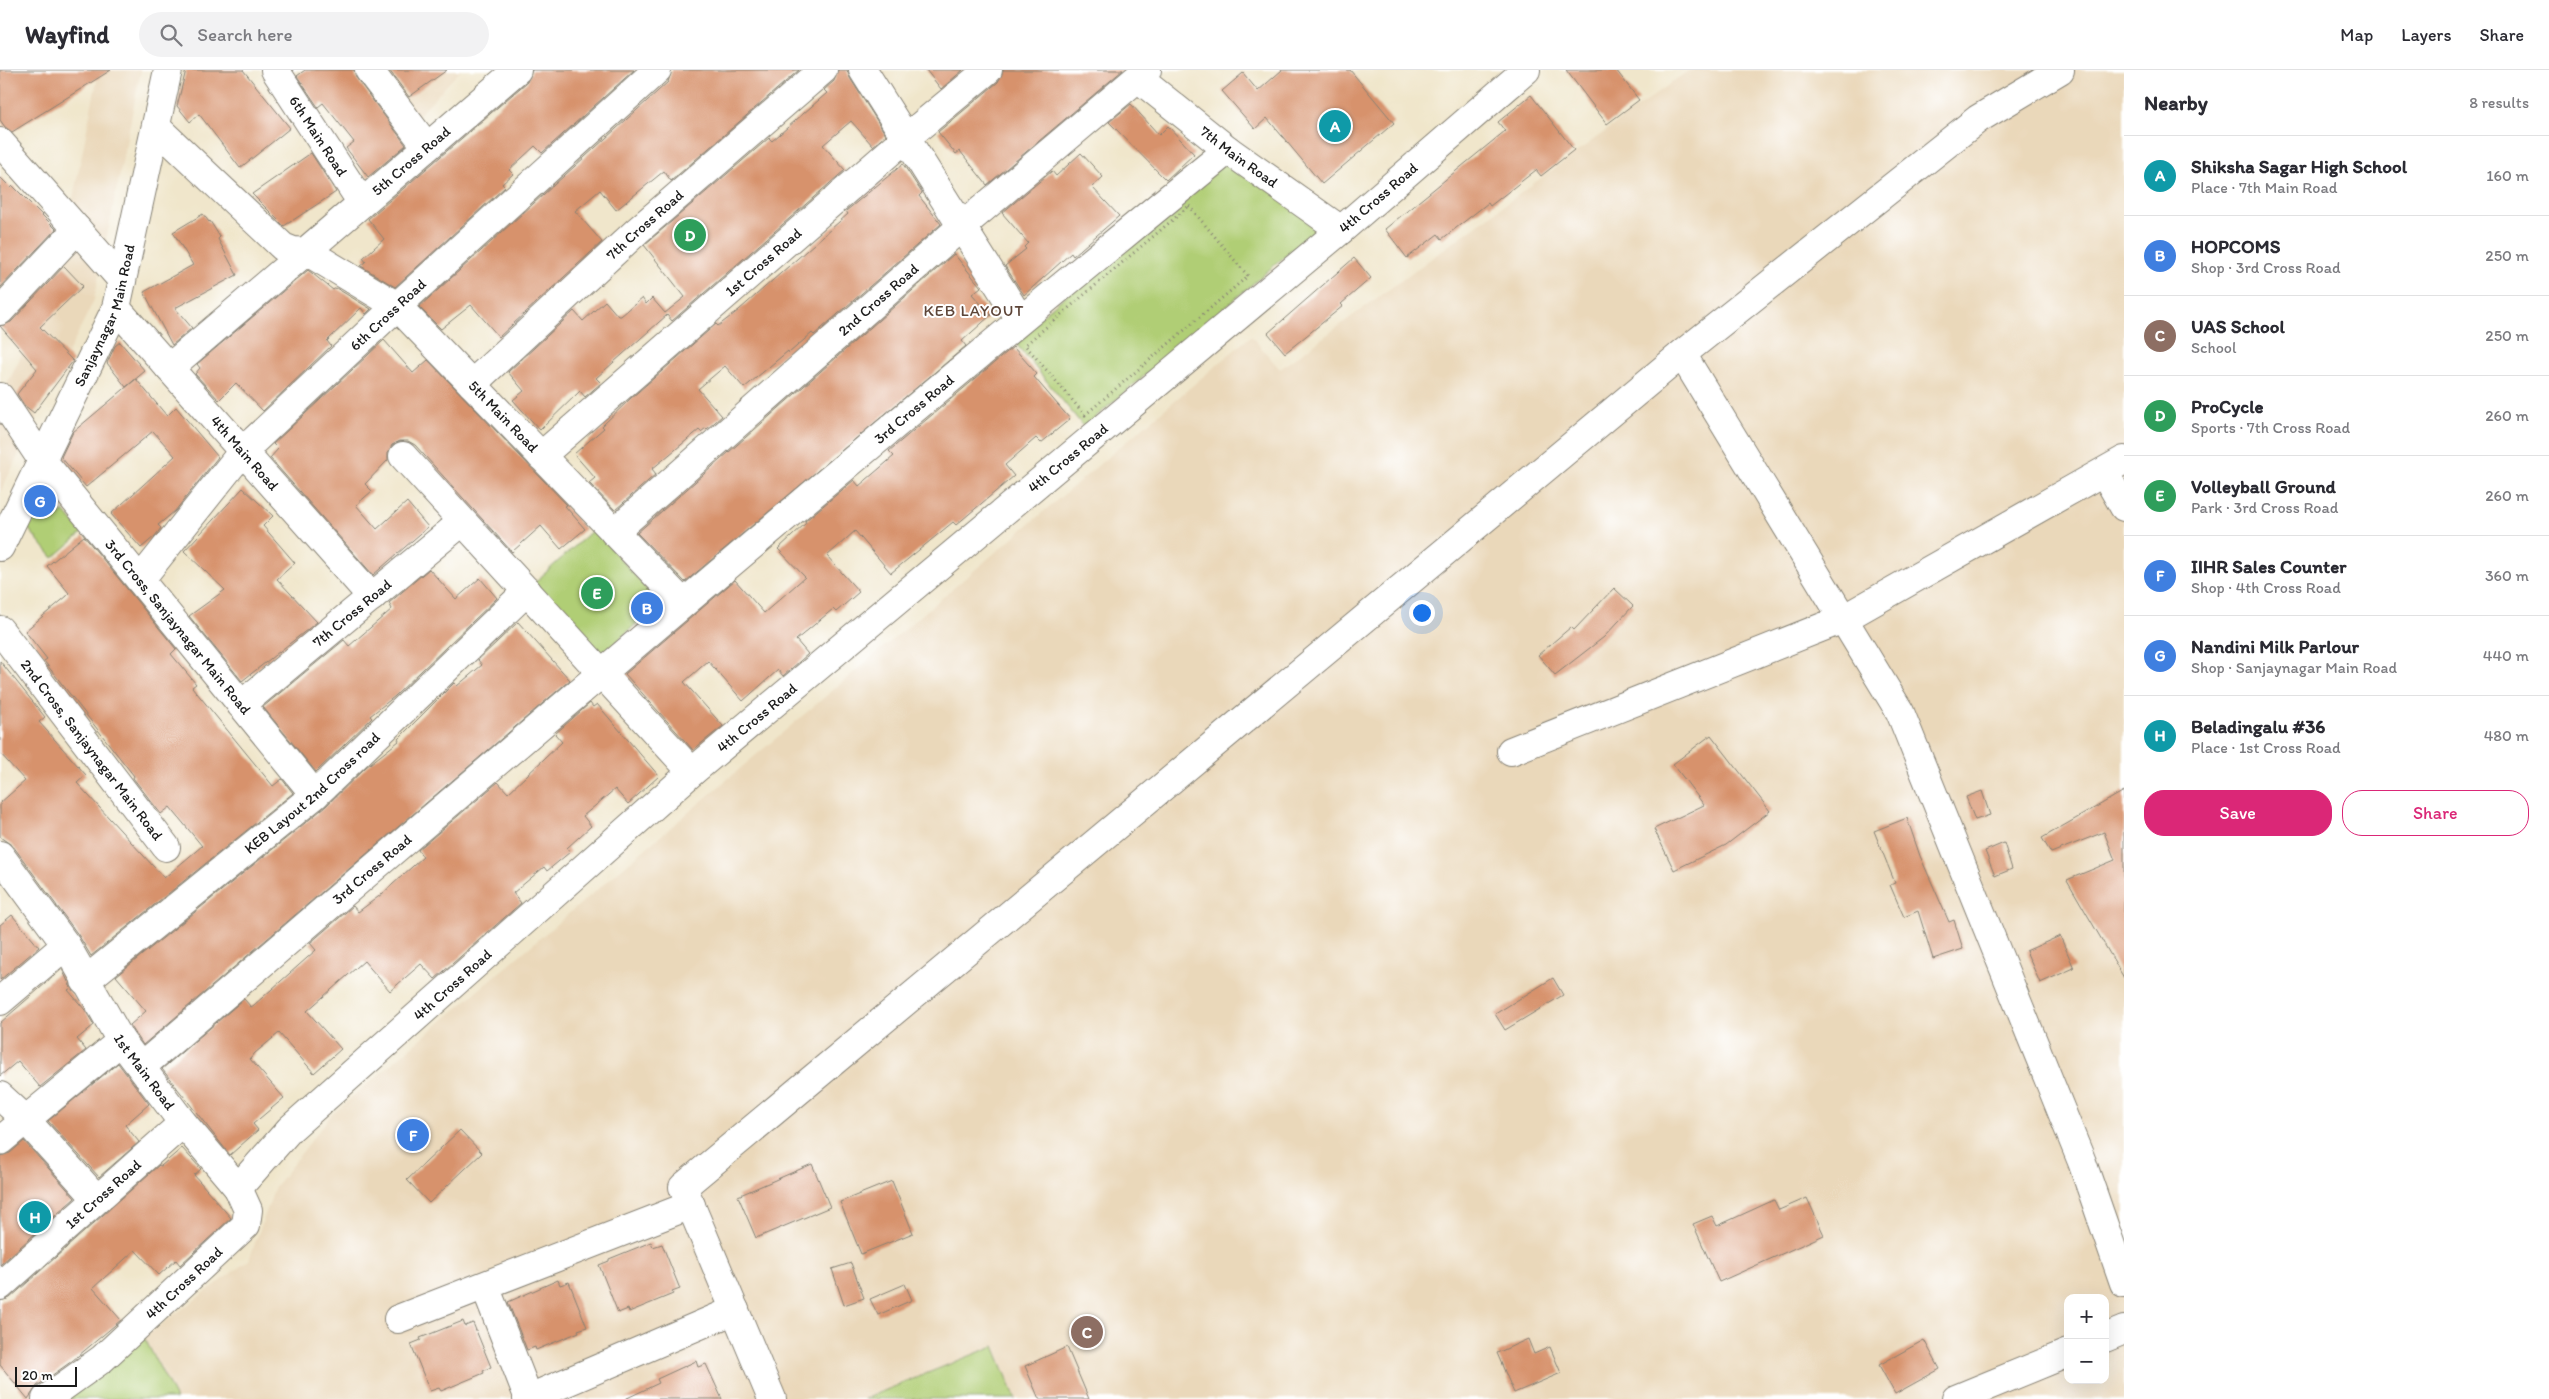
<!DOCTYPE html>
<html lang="en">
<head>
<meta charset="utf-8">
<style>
	:root { --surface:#fff; --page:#f2f2f3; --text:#2b2b33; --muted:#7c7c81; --line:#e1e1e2; --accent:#db2777 }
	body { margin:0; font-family:Itim,sans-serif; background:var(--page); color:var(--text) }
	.controls { position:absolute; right:15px; bottom:15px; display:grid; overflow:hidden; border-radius:10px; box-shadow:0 5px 20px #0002 }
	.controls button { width:45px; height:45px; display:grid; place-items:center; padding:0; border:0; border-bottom:1px solid var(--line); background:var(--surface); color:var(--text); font:25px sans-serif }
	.scale { position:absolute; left:15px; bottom:12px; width:62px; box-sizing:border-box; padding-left:5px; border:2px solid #1c1c1c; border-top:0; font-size:14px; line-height:18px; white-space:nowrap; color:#1c1c1c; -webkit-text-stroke:4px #fff; paint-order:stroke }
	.you { position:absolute; left:1421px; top:542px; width:18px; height:18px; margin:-12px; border:4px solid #fff; border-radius:50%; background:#1a73e8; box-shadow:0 0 0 8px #1a73e833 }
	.badge { display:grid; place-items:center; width:32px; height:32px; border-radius:50%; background:var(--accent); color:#fff; font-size:16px; font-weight:700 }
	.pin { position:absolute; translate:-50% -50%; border:2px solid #fff; box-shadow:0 1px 5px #0006 }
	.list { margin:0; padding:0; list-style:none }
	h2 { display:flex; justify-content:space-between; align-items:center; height:65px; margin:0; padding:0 20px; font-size:21px }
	h2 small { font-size:16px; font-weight:400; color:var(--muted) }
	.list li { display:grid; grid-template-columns:32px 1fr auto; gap:15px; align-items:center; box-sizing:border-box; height:80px; padding:0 20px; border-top:1px solid var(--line) }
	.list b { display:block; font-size:19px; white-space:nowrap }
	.list p { margin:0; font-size:16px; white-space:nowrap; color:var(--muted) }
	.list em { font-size:16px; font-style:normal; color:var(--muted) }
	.actions { display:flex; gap:10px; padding:15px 20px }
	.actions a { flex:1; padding:11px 0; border:1px solid var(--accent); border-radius:20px; text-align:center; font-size:18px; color:var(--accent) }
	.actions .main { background:var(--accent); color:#fff }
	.icon { flex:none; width:28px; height:28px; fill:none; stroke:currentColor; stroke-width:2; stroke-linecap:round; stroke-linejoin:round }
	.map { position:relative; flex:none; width:2124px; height:1329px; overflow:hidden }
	header { display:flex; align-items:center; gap:30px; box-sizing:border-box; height:70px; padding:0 25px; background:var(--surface); border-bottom:1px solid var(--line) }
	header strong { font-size:24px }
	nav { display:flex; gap:28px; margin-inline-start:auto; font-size:18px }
	.search { width:350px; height:45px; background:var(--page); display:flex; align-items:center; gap:12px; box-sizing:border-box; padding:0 18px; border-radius:28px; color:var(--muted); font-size:19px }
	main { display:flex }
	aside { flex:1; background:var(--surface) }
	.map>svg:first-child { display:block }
</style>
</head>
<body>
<header>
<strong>Wayfind</strong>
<div class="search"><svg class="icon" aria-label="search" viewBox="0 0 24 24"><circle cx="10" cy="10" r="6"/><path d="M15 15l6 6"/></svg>Search here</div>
<nav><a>Map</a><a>Layers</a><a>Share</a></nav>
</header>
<main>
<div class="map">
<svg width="2124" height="1329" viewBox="0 0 2124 1329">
	<rect width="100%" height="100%" fill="#fff"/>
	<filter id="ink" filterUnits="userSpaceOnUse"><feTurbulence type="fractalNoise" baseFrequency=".02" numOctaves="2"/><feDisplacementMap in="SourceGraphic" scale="10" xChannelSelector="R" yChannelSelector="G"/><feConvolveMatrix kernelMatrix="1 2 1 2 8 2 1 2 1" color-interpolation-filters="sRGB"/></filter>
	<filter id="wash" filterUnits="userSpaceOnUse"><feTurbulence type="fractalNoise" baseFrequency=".0096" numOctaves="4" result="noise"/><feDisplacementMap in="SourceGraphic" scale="20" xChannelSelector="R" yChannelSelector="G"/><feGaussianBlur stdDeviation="1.12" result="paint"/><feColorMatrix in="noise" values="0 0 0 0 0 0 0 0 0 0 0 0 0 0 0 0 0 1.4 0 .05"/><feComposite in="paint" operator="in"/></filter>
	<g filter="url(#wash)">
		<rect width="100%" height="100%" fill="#f0e6cb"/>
		<path fill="#ead8ba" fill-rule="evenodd" d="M99 0H141L94 230 0 423V329L55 217Z
			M368 0H461L408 56Z
			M1689 0H2124V1329H68L144 1267 249 1190 275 1117 331 1045 1251 266 1280 299ZM2068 1228H2105V1310H2068Z"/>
		<path fill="#b0ce75" stroke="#667548" d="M1228 88 1322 155 1084 357 1013 270Z
			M37 440 49 453 64 441 82 463 53 488 27 457Z
			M594 459 659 533 600 587 534 513Z
			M144 1267 176 1329H68Z
			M994 1276 1016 1329H864Z"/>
		<g id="blocks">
			<path fill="#d7926c" d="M0 0H111L12 62 5 57 0 50Z
				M186 0H243L290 58 240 98 199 44 190 52 177 36Z
				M305 0H354L357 9 406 75 368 107 346 78 354 72 323 33 318 37 297 6Z
				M389 0H447L409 27Z
				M532 0H634L542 83 535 76 509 100 513 104 502 114 505 117 395 217 361 196 366 192 363 188 384 169 368 149 527 12Z
				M672 0H799L671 111 664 101 616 140 600 120 575 141 602 172 499 267 471 235 441 259 419 237 668 12Z
				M838 0H847L850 8 886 65 873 76 851 51 823 75 845 100 672 251 667 245 596 308 601 313 585 327 580 321 540 360 513 330 524 321 508 302 574 241 583 251 605 231 618 246H621L642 228 646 234 652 228 665 243 685 227 644 175 769 68 772 71 827 23 824 20 834 11Z
				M926 0H963L941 19Z
				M1003 0H1123L987 115 960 81 956 84 938 62 998 12Z
				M1282 0H1350L1394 53 1322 114 1267 48 1255 59 1222 21 1243 3 1258 21Z
				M1566 0H1616L1639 30 1607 54Z
				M1531 25 1574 80 1541 106 1536 100 1490 136 1488 133 1442 169 1438 164 1407 188 1385 159 1505 61 1498 52Z
				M1131 34 1159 65 1168 56 1194 84 1166 110 1109 52Z
				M311 83 336 122 284 156 252 124Z
				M1081 83 1103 107 1092 117 1119 146 1073 186 1071 183 1024 225 1005 196 1026 179 1024 177 1028 173 1002 143 1052 101 1056 106Z
				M903 94 922 123 919 126 941 154 814 265 812 263 789 283 788 281 744 318 725 296 698 319 722 346 707 359 706 358 701 362 699 360 652 399 656 404 615 440 589 413 595 408 574 384 604 358 602 356 631 328 716 254 718 256 739 240 848 144 846 141Z
				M0 107 11 118 13 116 56 159 0 218Z
				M203 144 209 152 210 151 220 167 218 169 237 205 175 238 192 258 172 275 144 222 193 195 173 162Z
				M954 184 981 217 972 224 991 245 962 271 966 276 685 512 637 463Z
				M1354 188 1371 208 1341 234 1343 236 1285 283 1268 263Z
				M64 196 83 216 40 257 73 291 34 343 24 335 17 324 37 299 0 256 11 252Z
				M308 200 333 220 336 218 371 239 366 244 361 238 327 271 331 276 263 341 236 313 219 330 195 304 200 298 197 294Z
				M384 270 413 303 428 290 567 435 565 436 585 459 561 479 541 456 512 482 415 375 408 371H400L392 375 388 382V390L365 414 372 421 356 435 377 459 407 432 428 457 373 505 270 388 278 379 273 374Z
				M120 272 145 301 126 317 107 293 115 276Z
				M1013 277 1037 304 1034 307 1070 349 1041 373 1036 368 1005 395 1014 406 956 455 953 452 891 503 855 461 827 486 859 522 836 542 833 539 796 570 808 584 783 606 778 600 743 631 708 591 684 612 723 656 693 680 625 604 735 510 764 543 805 507 778 479 806 453 805 451 854 410 859 416 894 386 889 381Z
				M136 309 167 346 176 337 218 387 175 441 158 455 161 458 155 466 141 478 111 444 175 386 153 361 86 417 61 387 73 362Z
				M243 418 273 446 263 456 295 493 277 509 317 552 242 611 189 546 225 520 184 481Z
				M84 466 176 579 171 584 196 614 192 617 273 716 282 709 293 723 91 886 79 866 13 776 0 767V733L25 711 0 683V591L45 647 39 652 86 705 77 713 164 808 202 776 170 737 161 744 133 708 134 706 44 591 47 589 25 561 67 526 69 523 47 496Z
				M429 499 456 529 480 508 497 528 395 626 370 646 372 648 316 702 263 637 344 570 349 576 392 539 389 533Z
				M1614 518 1633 536 1604 567 1555 605 1538 585 1571 557 1574 560Z
				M652 523 661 532 643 548 635 538Z
				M518 552 570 610 143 975 130 955 146 941 116 906 326 736 366 697 399 671 398 669 454 613 457 616 482 595 478 590Z
				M590 633 593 637 597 634 659 706 628 734 615 719 583 746 591 756 567 778 570 782 547 801 544 797 513 823 521 833 435 909 421 894 390 921 364 891 307 941 341 979 314 1003 279 963 255 983 250 989 284 1028 253 1054 258 1060 230 1085 162 999 244 929 251 937 254 935 316 880 310 873 353 836 358 842 382 824 423 787 418 780 498 712 508 723 562 672 555 664Z
				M1711 665 1770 741 1726 775 1674 800 1654 759 1704 735 1673 694Z
				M1982 721 1990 745 1975 750 1966 727Z
				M2124 721V908L2067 810 2115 790 2104 762 2051 783 2042 768Z
				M1907 748 1920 786 1949 852 1954 850 1963 879 1933 889 1918 841 1904 847 1890 815 1895 813 1874 761Z
				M2004 773 2012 799 1995 806 1985 781Z
				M12 845 39 877 0 910V855Z
				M2060 866 2074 898 2040 913 2026 881Z
				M62 899 71 918 68 920 85 940 94 955 77 969 86 980 40 1017 18 991 0 1006V953Z
				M1553 908 1563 925 1505 960 1495 944Z
				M118 993 149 1034 125 1055 139 1072 99 1107 48 1051Z
				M460 1060 482 1083 429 1133 407 1110Z
				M24 1071 75 1128 0 1195V1086L10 1083Z
				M182 1078 201 1099 194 1105 231 1148 180 1195 176 1190 159 1205 135 1180 93 1218 121 1250 72 1291 37 1316 28 1329 0 1295V1231L10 1228 159 1095 161 1096Z
				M812 1094 830 1137 756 1168 738 1126Z
				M892 1111 913 1163 861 1184 840 1132Z
				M1807 1128 1824 1165 1719 1212 1693 1154 1712 1146 1717 1156 1774 1130 1779 1140Z
				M651 1172 653 1177 662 1174 680 1219 672 1222 673 1224 629 1242 628 1239 618 1243 599 1195 609 1191V1189Z
				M851 1193 864 1228 844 1235 832 1199Z
				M558 1210 560 1215 569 1212 587 1257 578 1260 579 1262 536 1280 535 1277 527 1280 508 1232Z
				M905 1214 912 1230 878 1245 870 1229Z
				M463 1251 465 1256 473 1253 491 1297 483 1301 484 1303 441 1321 439 1318 430 1321 411 1274 421 1270 420 1268Z
				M1528 1269 1534 1284 1550 1277 1561 1303 1514 1323 1497 1283Z
				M1924 1270 1940 1299 1895 1324 1879 1295Z
				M1067 1277 1089 1329H1039L1025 1296Z
				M696 1291 698 1297 706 1294 722 1329H625L659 1313 657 1309Z"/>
		</g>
	</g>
	<g filter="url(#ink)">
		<use href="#blocks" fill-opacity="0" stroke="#868174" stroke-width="1"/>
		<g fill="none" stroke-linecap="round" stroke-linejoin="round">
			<g stroke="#868174" stroke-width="30">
				<g id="minor">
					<path id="s1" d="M275 0 362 133"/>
					<path d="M369 0 427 77"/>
					<path d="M863 0 1020 249"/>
					<path id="s2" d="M1138 8 1228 80 1341 160"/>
					<path id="s3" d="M157 58 283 177 293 181 305 182 517 0"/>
					<path d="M0 72 122 210"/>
					<path id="s4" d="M116 238 372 527"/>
					<path d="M0 241 77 159"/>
					<path d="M1682 284 1900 642 2082 1092 2124 1213"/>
					<path id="s5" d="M169 298 305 182 311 184 397 236 683 533"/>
					<path id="s6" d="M472 314 637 161 823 0"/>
					<path id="s7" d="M0 327 42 390 315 725"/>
					<path d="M403 386 692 702"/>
					<path id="s8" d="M541 386 907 67 988 0"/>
					<path d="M2104 402 2124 437"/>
					<path id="s9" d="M614 462 961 157 1147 0"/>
					<path id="s10" d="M0 477 116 238 168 0"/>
					<path id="s11" d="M140 510 243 381 397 236 657 0"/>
					<path id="s12" d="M0 560 166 777"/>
					<path id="s13" d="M241 635 462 452"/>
					<path d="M1511 681 1843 549 2124 390"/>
					<path id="s14" d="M0 785 66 875 121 971 183 1053 238 1118 248 1140 246 1155 102 1289 46 1329"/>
					<path id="s15" d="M85 911 315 725 527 521"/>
					<path d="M0 931 66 875"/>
					<path id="s16" d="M141 997C501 689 860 379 1228 80"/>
					<path d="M0 1026 25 1049 97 1129"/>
					<path d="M0 1071 121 971"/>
					<path id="s17" d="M238 1118 290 1059 692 702 1341 160 1526 0"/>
					<path id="s18" d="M0 1216 183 1053"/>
					<path d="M485 1216 529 1329"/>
					<path d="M398 1249 691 1135"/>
					<path d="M2105 1268 2124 1260"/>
					<path d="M527 1329 735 1240"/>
					<path d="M772 1329 683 1117 1682 284 1978 49 2060 0"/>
					<path d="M1956 1329 2068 1283"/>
				</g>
			</g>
			<path stroke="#868174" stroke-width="3" stroke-dasharray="1 4" stroke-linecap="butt" d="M1189 136 1248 206 1085 345 1025 275Z"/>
			<use href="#minor" stroke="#fff" stroke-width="28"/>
		</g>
	</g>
	<g text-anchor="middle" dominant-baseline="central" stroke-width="4" stroke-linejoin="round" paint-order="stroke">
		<g font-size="15" fill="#1c1c1c" stroke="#fff">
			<text stroke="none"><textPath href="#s1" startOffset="79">6th Main Road</textPath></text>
			<text stroke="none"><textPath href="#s2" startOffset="128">7th Main Road</textPath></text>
			<text stroke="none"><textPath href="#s3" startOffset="336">5th Cross Road</textPath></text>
			<text stroke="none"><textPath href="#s17" startOffset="1511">4th Cross Road</textPath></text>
			<text stroke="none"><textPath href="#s6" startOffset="235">7th Cross Road</textPath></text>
			<text stroke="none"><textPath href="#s8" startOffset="295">1st Cross Road</textPath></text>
			<text stroke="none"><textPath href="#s9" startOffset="352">2nd Cross Road</textPath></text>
			<text stroke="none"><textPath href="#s10" startOffset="255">Sanjaynagar Main Road</textPath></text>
			<text stroke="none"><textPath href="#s11" startOffset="364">6th Cross Road</textPath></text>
			<text stroke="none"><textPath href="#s16" startOffset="1015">3rd Cross Road</textPath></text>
			<text stroke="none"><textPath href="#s5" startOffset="439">5th Main Road</textPath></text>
			<text stroke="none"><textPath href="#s4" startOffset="194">4th Main Road</textPath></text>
			<text stroke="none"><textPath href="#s17" startOffset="1106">4th Cross Road</textPath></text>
			<text stroke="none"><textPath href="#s13" startOffset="144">7th Cross Road</textPath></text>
			<text stroke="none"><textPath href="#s7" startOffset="291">3rd Cross, Sanjaynagar Main Road</textPath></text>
			<text stroke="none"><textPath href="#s17" startOffset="701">4th Cross Road</textPath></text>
			<text stroke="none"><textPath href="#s12" startOffset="151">2nd Cross, Sanjaynagar Main Road</textPath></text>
			<text stroke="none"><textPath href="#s15" startOffset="295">KEB Layout 2nd Cross road</textPath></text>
			<text stroke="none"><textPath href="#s16" startOffset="304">3rd Cross Road</textPath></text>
			<text stroke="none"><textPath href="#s17" startOffset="296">4th Cross Road</textPath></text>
			<text stroke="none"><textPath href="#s14" startOffset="261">1st Main Road</textPath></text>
			<text stroke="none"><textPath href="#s18" startOffset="138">1st Cross Road</textPath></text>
			<text transform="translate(184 1213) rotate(-43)">4th Cross Road</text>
		</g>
		<g font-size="16" letter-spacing="1" fill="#5d4538" stroke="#fff">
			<text x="974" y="240">KEB LAYOUT</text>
		</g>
	</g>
</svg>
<div class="controls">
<button>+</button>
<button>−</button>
</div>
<div class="scale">20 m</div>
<div class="you"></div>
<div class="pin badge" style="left:1335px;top:56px;background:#0f9aa8">A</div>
<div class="pin badge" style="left:647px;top:538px;background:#3f7fe0">B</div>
<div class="pin badge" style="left:1087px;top:1262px;background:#8d6e63">C</div>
<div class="pin badge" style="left:690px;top:165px;background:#2e9e5b">D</div>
<div class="pin badge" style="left:597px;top:523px;background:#2e9e5b">E</div>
<div class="pin badge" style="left:413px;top:1065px;background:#3f7fe0">F</div>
<div class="pin badge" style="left:40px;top:431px;background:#3f7fe0">G</div>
<div class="pin badge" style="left:35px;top:1147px;background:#0f9aa8">H</div>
</div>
<aside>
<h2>Nearby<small>8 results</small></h2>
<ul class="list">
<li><span class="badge" style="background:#0f9aa8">A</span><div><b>Shiksha Sagar High School</b><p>Place · 7th Main Road</p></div><em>160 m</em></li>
<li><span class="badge" style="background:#3f7fe0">B</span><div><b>HOPCOMS</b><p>Shop · 3rd Cross Road</p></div><em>250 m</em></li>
<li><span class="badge" style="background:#8d6e63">C</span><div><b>UAS School</b><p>School</p></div><em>250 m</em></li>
<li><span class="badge" style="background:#2e9e5b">D</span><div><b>ProCycle</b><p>Sports · 7th Cross Road</p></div><em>260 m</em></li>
<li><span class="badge" style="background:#2e9e5b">E</span><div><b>Volleyball Ground</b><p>Park · 3rd Cross Road</p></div><em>260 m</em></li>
<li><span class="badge" style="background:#3f7fe0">F</span><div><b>IIHR Sales Counter</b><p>Shop · 4th Cross Road</p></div><em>360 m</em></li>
<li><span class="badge" style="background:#3f7fe0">G</span><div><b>Nandini Milk Parlour</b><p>Shop · Sanjaynagar Main Road</p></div><em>440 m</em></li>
<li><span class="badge" style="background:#0f9aa8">H</span><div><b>Beladingalu #36</b><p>Place · 1st Cross Road</p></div><em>480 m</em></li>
</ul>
<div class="actions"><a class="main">Save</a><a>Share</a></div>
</aside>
</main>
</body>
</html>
